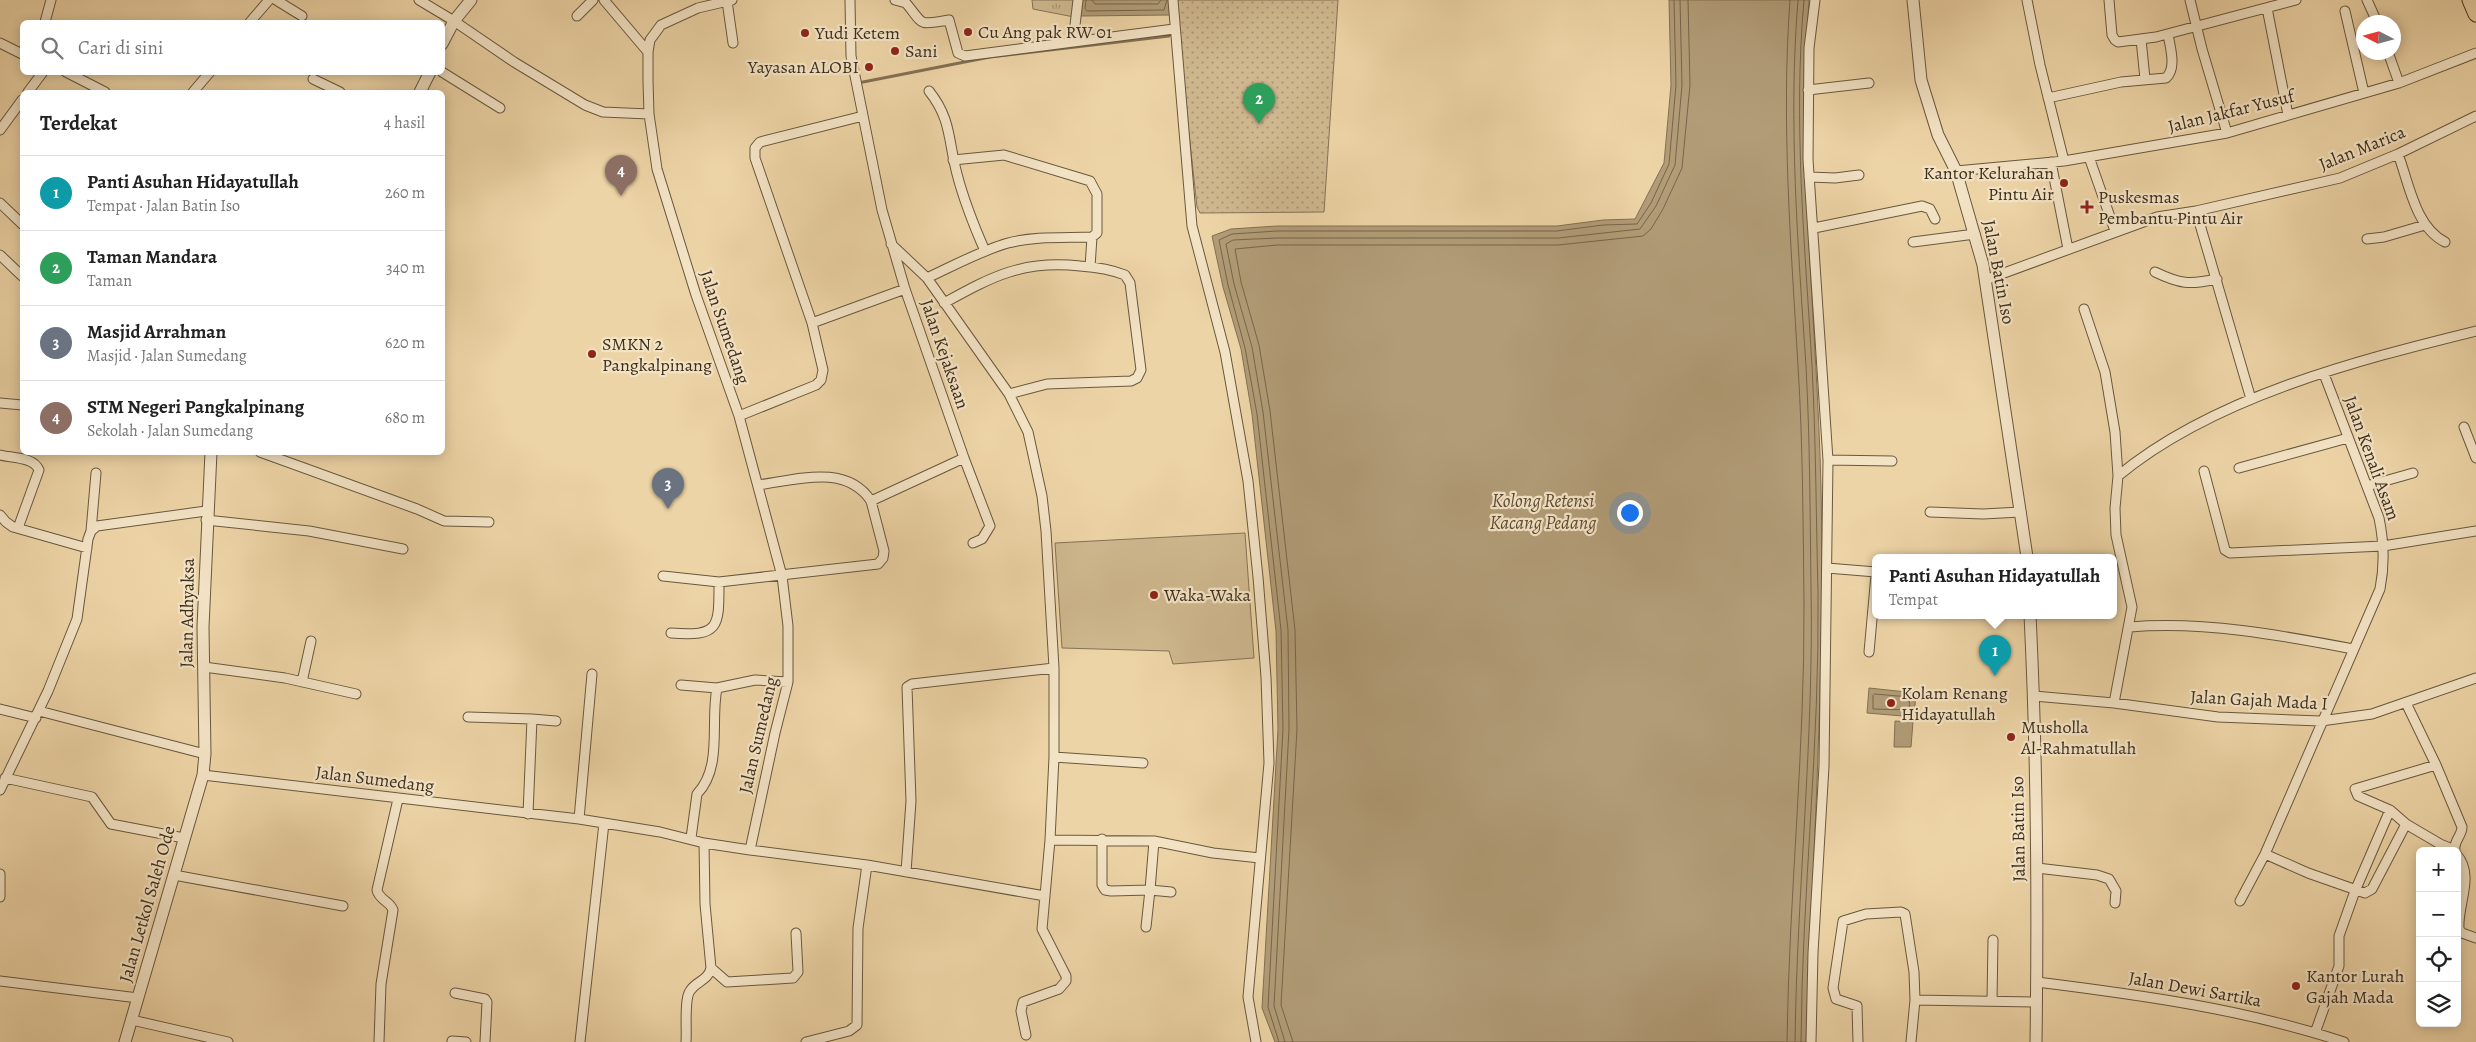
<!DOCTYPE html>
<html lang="id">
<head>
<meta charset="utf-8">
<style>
	:root { --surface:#fff; --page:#f6f6f6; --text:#222; --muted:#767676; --line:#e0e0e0; --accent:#8f2418 }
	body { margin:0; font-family:Alegreya,serif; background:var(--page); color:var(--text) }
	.controls { position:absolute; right:15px; bottom:15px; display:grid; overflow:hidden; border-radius:8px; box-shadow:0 2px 12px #0003 }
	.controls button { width:45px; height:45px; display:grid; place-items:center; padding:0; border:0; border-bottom:1px solid var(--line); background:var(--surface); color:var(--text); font:25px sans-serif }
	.compass { position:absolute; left:2356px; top:15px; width:45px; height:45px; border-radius:50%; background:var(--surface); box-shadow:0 2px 12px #0003; rotate:276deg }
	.you { position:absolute; left:1629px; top:512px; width:18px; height:18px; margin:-12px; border:4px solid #fff; border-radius:50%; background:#1a73e8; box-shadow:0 0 0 8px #1a73e833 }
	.badge { display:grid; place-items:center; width:32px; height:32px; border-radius:50%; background:var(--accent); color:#fff; font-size:16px; font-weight:700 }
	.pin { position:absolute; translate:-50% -41px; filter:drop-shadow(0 1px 2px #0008) }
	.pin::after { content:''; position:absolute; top:26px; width:18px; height:15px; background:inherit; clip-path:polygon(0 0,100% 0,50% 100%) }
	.popup { position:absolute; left:1872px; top:554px; width:245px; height:65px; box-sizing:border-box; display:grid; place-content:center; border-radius:8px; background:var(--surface); filter:drop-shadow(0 1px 4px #0005); font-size:16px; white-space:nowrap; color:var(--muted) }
	.popup b { font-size:19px; color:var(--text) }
	.popup::after { content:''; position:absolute; left:50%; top:100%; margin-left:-10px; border:10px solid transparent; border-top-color:var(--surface) }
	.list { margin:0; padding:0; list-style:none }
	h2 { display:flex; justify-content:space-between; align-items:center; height:65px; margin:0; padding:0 20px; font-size:21px }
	h2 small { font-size:16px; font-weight:400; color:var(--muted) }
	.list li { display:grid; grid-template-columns:32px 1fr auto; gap:15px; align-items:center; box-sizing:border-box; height:75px; padding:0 20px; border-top:1px solid var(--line) }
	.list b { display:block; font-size:19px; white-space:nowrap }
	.list p { margin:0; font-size:16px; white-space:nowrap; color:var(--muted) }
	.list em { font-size:16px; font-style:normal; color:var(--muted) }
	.icon { flex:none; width:28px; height:28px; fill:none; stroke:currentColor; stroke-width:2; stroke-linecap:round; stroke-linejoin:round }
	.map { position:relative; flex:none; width:2476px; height:1042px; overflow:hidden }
	.search { position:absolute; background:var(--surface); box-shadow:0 2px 12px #0003; left:20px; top:20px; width:425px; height:55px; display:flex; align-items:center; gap:12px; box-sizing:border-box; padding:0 18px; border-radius:8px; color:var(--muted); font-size:19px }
	.panel { position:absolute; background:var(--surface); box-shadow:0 2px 12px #0003; left:20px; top:90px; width:425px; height:365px; border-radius:8px }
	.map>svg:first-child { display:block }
</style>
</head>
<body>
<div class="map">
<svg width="2476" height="1042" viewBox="0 0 2476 1042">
	<defs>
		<pattern id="grass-tufts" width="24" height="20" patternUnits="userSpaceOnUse" patternTransform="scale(1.25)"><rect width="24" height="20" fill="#cfb88f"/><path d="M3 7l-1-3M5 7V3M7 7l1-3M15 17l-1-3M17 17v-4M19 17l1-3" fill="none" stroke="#a99674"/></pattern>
		<pattern id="park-dots" width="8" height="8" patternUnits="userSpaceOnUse" patternTransform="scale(1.25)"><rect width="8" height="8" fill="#cfb88f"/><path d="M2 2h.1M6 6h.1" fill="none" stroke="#a99674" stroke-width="1.8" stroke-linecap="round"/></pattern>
	</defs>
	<rect width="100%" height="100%" fill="#edd4a6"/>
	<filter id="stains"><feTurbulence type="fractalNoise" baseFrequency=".004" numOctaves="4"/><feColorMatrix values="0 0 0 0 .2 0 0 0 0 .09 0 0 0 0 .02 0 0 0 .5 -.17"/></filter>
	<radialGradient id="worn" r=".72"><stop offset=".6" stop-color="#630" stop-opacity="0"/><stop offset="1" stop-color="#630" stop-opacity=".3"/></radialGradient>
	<path fill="url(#grass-tufts)" stroke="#867356" d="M1032 0H1076L1074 17 1033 9Z"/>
	<path fill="url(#park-dots)" stroke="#867356" d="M1177 0H1338L1324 212 1200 213 1197 207 1179 41Z"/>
	<path fill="#cfb88f" stroke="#867356" d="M1245 533 1254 658 1173 664 1169 651 1062 648 1055 543Z"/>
	<path fill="#b19c77" stroke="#837053" d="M1081 0H1172L1171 15 1079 16Z
		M1669 0H1809C1797 162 1817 325 1821 487 1825 672 1813 857 1806 1042H1275L1262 1008 1278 729 1276 631 1252 414 1241 349 1223 287 1212 236 1231 229 1277 226H1557L1603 220 1635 219 1664 163 1671 85Z
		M1869 688 1916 693 1914 717 1867 713Z
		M1895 721 1913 722 1911 747H1894Z"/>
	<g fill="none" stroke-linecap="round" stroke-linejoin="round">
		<path stroke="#77654a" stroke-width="1" d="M1086 0 1085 9 1087 11 1164 10 1167 0
			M1092 0 1095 4H1158L1161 0
			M1875 694 1909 697 1910 710 1873 709V696Z
			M1279 1042 1268 1007 1283 729 1281 630 1257 414 1245 348 1228 285 1219 240 1232 234 1277 231H1557L1603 225 1637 224 1651 203 1669 164 1676 85 1674 0
			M1285 1042 1274 1006 1289 729 1288 630 1263 412 1252 347 1234 284 1226 244 1233 240 1277 238H1558L1640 229 1656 206 1675 165 1682 85 1680 0
			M1293 1042 1281 1005 1297 729 1295 630 1270 411 1259 345 1241 282 1235 249 1277 245H1558L1643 236 1651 229 1663 209 1682 168 1690 85 1688 0
			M1787 1042C1789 895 1805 749 1804 602 1803 524 1803 445 1798 366 1791 245 1781 122 1790 0
			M1795 1042C1797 890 1814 739 1811 586 1810 513 1810 440 1806 366 1798 245 1788 122 1798 0
			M1801 1042C1802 892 1820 742 1818 592 1816 517 1816 441 1812 366 1805 245 1793 122 1804 0"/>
		<path stroke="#837053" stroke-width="3" d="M858 83 990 57 1169 36"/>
		<g stroke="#69583e" stroke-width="11">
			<path id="minor" d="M276 0 302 16
				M419 0 454 21 514 62 585 105 603 112 649 114
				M604 0 648 52
				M895 0 906 3C925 26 917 25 949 20L958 53 965 56 1174 29
				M1173 0 1192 226 1225 352 1248 481 1258 577 1266 677 1269 763 1248 997 1256 1042
				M2027 0 2040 65 2064 161
				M2109 0 2112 35 2115 40 2118 42 2156 37 2296 0
				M2190 0 2202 49 2227 133
				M2367 0 2377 22
				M727 1 733 43
				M2267 8 2288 115
				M2345 11 2364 93
				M577 16 593 0
				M45 22 51 0
				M250 22 269 0
				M2141 39 2145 79
				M1073 42 1078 0
				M0 43 22 54
				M2388 52 2399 83
				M66 72 105 92
				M442 72 500 108
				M313 79 340 92
				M1808 90 1869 83
				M929 91C952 120 948 141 957 174 964 201 974 226 985 251
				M28 92 43 72
				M193 92 210 72
				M2048 98 2121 82 2166 78C2177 68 2170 47 2168 34
				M0 130 22 100
				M2398 154C2409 183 2415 227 2445 242
				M2089 157 2115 231
				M2051 162 2068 249
				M1956 171 2064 161 2227 133 2399 83 2476 53
				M1809 177 1835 178 1859 175
				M0 203 22 224
				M2196 211 2340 178 2398 154 2476 116
				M1814 228 1922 206 1930 209 1935 219
				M2367 239 2384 237 2425 225
				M1913 242 1975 234
				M891 244 927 278 1009 394 1028 432 1042 496 1046 531 1054 668V757L1050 840 1042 929 1066 976V981L1059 989 1023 1002 1021 1011 1026 1035
				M0 255 22 276
				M1090 267 1092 237
				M2155 272C2180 284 2189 285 2217 279
				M927 278C953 266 980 251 1008 243 1035 236 1064 238 1092 237L1097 233V194L1090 181 1004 155 953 160
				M1985 280 2157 217 2196 211 2251 399
				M944 303C993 276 1023 260 1080 266 1095 267 1110 269 1125 275L1130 283 1141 370 1137 378 1131 381 1047 384 1009 394
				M2084 309 2105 372 2115 432 2118 476
				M812 323 905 289
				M0 403 22 405
				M739 416 816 385 821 380 823 370 812 323 755 158V148L760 142 863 116
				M2464 427 2476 458
				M260 452 417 509 444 521 489 522
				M0 455C12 458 34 457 39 470L18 528
				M964 458 990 526 982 539 973 543
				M1828 460 1892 461
				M2239 468 2348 438
				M2204 471 2225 550 2230 553 2383 546 2476 531
				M758 485C796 480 846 463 871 501
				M2367 486 2413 473
				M1930 512 1983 514 2021 512
				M0 515 6 522 13 527 87 548
				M206 520 309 531 403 549
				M91 531 96 473
				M1827 568 1876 572
				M663 576 719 582 878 564 883 558 884 551 871 501 964 458 905 289 882 210 851 56 850 0
				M2130 627C2204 621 2280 635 2353 649
				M671 633C720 637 719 627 719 582
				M1869 652 1876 575
				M204 667 285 678 356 694
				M302 682 311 641
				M681 685 717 688
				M2034 696 2114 703 2218 717 2321 721 2372 714 2476 678
				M2114 703 2132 607 2116 535 2115 508 2118 476C2213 397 2358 360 2476 331
				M2406 703 2436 765 2462 827C2462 836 2453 841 2455 851
				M0 709 36 718
				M39 711 205 754
				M468 717 532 719 528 814
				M532 719 556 721
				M1054 757 1143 763
				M203 775 579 819 660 832 704 843 750 850 775 733 788 682V626L782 576 739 416 696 295 657 169 649 114 648 81V52L650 40 661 25 698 8 732 0
				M5 778 92 797 111 824 184 838
				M0 790 48 691 77 619 88 539 91 531 97 526 206 511
				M579 819 592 674
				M2406 824 2390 810 2358 796 2355 789 2436 765
				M691 838 697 794C723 767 710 722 717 688L755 680 788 682
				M1102 839V885L1105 890 1111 891 1150 890 1146 927
				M1050 840 1154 841 1213 853 1260 858
				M1154 841 1150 890 1171 892
				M750 850 867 865 1045 896
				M2265 854 2308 873 2365 893 2372 889 2406 824 2440 844 2455 850
				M2457 855C2475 876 2457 905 2459 929L2462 933 2476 938
				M2037 868 2097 875 2109 879 2116 891 2115 903
				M906 872 911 801 907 687 912 684 1054 668
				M0 874V897
				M174 875 343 906
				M2240 901 2265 854 2380 589C2385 564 2384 542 2379 518L2324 374
				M711 968 727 982 793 978 798 972 796 933
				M0 981 138 998
				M2037 982C2141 995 2244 1009 2344 1042
				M455 993 485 999 487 1002 485 1042
				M1992 1001 1993 940
				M132 1020 228 1042
				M2315 1033 2339 966V936L2355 891 2390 810
				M452 1041 466 1042
				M379 1042 381 984 393 910C390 901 379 900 377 890L398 799
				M580 1042 604 823
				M686 1042C687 1031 684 999 690 991 696 981 708 981 711 968L705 904 704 843
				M806 1042 849 1031 857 1025 858 928 867 865
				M1811 1042 1813 953 1824 766 1828 460 1808 159 1809 48 1815 0
				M1858 1042 1857 1006 1836 999 1833 988 1843 921 1866 914 1901 912 1905 914 1914 972 1915 1000 2037 1002
				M1911 1042 1915 1000"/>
		</g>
		<g stroke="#69583e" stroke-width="13">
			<path id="tertiary" d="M1913 0 1921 80 1938 135 1956 171 1983 265 2027 557
				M442 44 454 21 471 0
				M420 92 430 72
				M2030 615C2037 757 2038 900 2036 1042
				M125 1042 203 775 205 754 203 627 211 452"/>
		</g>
		<g stroke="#3d2e1c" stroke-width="17">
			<path id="trunk" d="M2470 0 2476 14"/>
		</g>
		<use href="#minor" stroke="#f3e3c5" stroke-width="9"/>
		<use href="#tertiary" stroke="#f3e3c5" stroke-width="11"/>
		<use href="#trunk" stroke="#edd4a6" stroke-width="15"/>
	</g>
	<g fill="#8f2418" stroke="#f3e3c5" stroke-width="2">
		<circle cx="968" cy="32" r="5"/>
		<circle cx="805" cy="33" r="5"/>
		<circle cx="895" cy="51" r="5"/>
		<circle cx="869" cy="67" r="5"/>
		<circle cx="2064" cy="183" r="5"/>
		<path d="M2084.5 199.5h5v5h5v5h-5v5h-5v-5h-5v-5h5z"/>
		<circle cx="592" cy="354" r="5"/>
		<circle cx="1154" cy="595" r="5"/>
		<circle cx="1891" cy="703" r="5"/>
		<circle cx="2011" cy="737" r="5"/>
		<circle cx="2296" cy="986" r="5"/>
	</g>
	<g text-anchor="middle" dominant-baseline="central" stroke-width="4.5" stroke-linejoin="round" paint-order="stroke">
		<g font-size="18" fill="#3d2e1c" stroke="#f3e3c5" text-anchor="start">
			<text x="978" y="32">Cu Ang pak RW 01</text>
			<text x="815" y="33">Yudi Ketem</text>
			<text x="905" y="51">Sani</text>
			<text x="859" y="67" text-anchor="end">Yayasan ALOBI</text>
			<text x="2054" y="173" text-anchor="end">Kantor Kelurahan<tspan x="2054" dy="21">Pintu Air</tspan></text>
			<text x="2098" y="197">Puskesmas<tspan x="2098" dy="21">Pembantu Pintu Air</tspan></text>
			<text x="602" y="344">SMKN 2<tspan x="602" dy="21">Pangkalpinang</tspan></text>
			<text x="1164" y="595">Waka-Waka</text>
			<text x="1901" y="693">Kolam Renang<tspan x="1901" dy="21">Hidayatullah</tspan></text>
			<text x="2021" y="727">Musholla<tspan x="2021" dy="21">Al-Rahmatullah</tspan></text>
			<text x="2306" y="976">Kantor Lurah<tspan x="2306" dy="21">Gajah Mada</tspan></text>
		</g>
		<g font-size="18" fill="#3d2e1c" stroke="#f3e3c5">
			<text transform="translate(2231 111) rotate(-14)">Jalan Jakfar Yusuf</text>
			<text transform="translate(2362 148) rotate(-22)">Jalan Marica</text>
			<text transform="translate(1999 272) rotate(79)">Jalan Batin Iso</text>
			<text transform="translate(725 327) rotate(71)">Jalan Sumedang</text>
			<text transform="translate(945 354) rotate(71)">Jalan Kejaksaan</text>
			<text transform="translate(2372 458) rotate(70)">Jalan Kenali Asam</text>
			<text transform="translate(187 613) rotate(-89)">Jalan Adhyaksa</text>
			<text transform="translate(2259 700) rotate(3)">Jalan Gajah Mada I</text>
			<text transform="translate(758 735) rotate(-77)">Jalan Sumedang</text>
			<text transform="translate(375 779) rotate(7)">Jalan Sumedang</text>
			<text transform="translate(2018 829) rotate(-91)">Jalan Batin Iso</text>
			<text transform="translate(147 904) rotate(-74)">Jalan Letkol Saleh Ode</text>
			<text transform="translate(2195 989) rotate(10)">Jalan Dewi Sartika</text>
		</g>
		<g font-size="19" font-style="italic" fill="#5a4a33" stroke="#f3e3c5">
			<text x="1543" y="501">Kolong Retensi<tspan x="1543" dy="22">Kacang Pedang</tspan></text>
		</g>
	</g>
	<rect width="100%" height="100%" filter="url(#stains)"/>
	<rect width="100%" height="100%" fill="url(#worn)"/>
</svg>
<div class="controls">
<button>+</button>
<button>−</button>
<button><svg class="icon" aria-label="locate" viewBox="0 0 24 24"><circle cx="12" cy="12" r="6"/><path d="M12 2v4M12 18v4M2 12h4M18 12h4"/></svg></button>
<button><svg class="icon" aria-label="layers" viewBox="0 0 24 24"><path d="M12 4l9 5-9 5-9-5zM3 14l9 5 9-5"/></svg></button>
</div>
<svg class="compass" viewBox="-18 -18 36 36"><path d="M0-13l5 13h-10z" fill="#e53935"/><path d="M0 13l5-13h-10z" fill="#767676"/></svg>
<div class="you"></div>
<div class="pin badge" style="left:1995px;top:676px;background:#0f9aa8">1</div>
<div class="popup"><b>Panti Asuhan Hidayatullah</b>Tempat</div>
<div class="pin badge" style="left:1259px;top:124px;background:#2e9e5b">2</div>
<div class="pin badge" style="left:668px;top:509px;background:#6b7280">3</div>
<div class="pin badge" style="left:621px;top:196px;background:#8d6e63">4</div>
<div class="search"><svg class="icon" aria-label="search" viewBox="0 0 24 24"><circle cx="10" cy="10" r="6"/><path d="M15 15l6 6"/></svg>Cari di sini</div>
<section class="panel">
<h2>Terdekat<small>4 hasil</small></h2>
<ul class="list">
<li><span class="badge" style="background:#0f9aa8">1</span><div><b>Panti Asuhan Hidayatullah</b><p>Tempat · Jalan Batin Iso</p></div><em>260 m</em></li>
<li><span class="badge" style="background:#2e9e5b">2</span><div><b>Taman Mandara</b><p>Taman</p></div><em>340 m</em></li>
<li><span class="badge" style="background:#6b7280">3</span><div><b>Masjid Arrahman</b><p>Masjid · Jalan Sumedang</p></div><em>620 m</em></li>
<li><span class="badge" style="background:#8d6e63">4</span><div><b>STM Negeri Pangkalpinang</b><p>Sekolah · Jalan Sumedang</p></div><em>680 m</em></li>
</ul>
</section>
</div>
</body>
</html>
